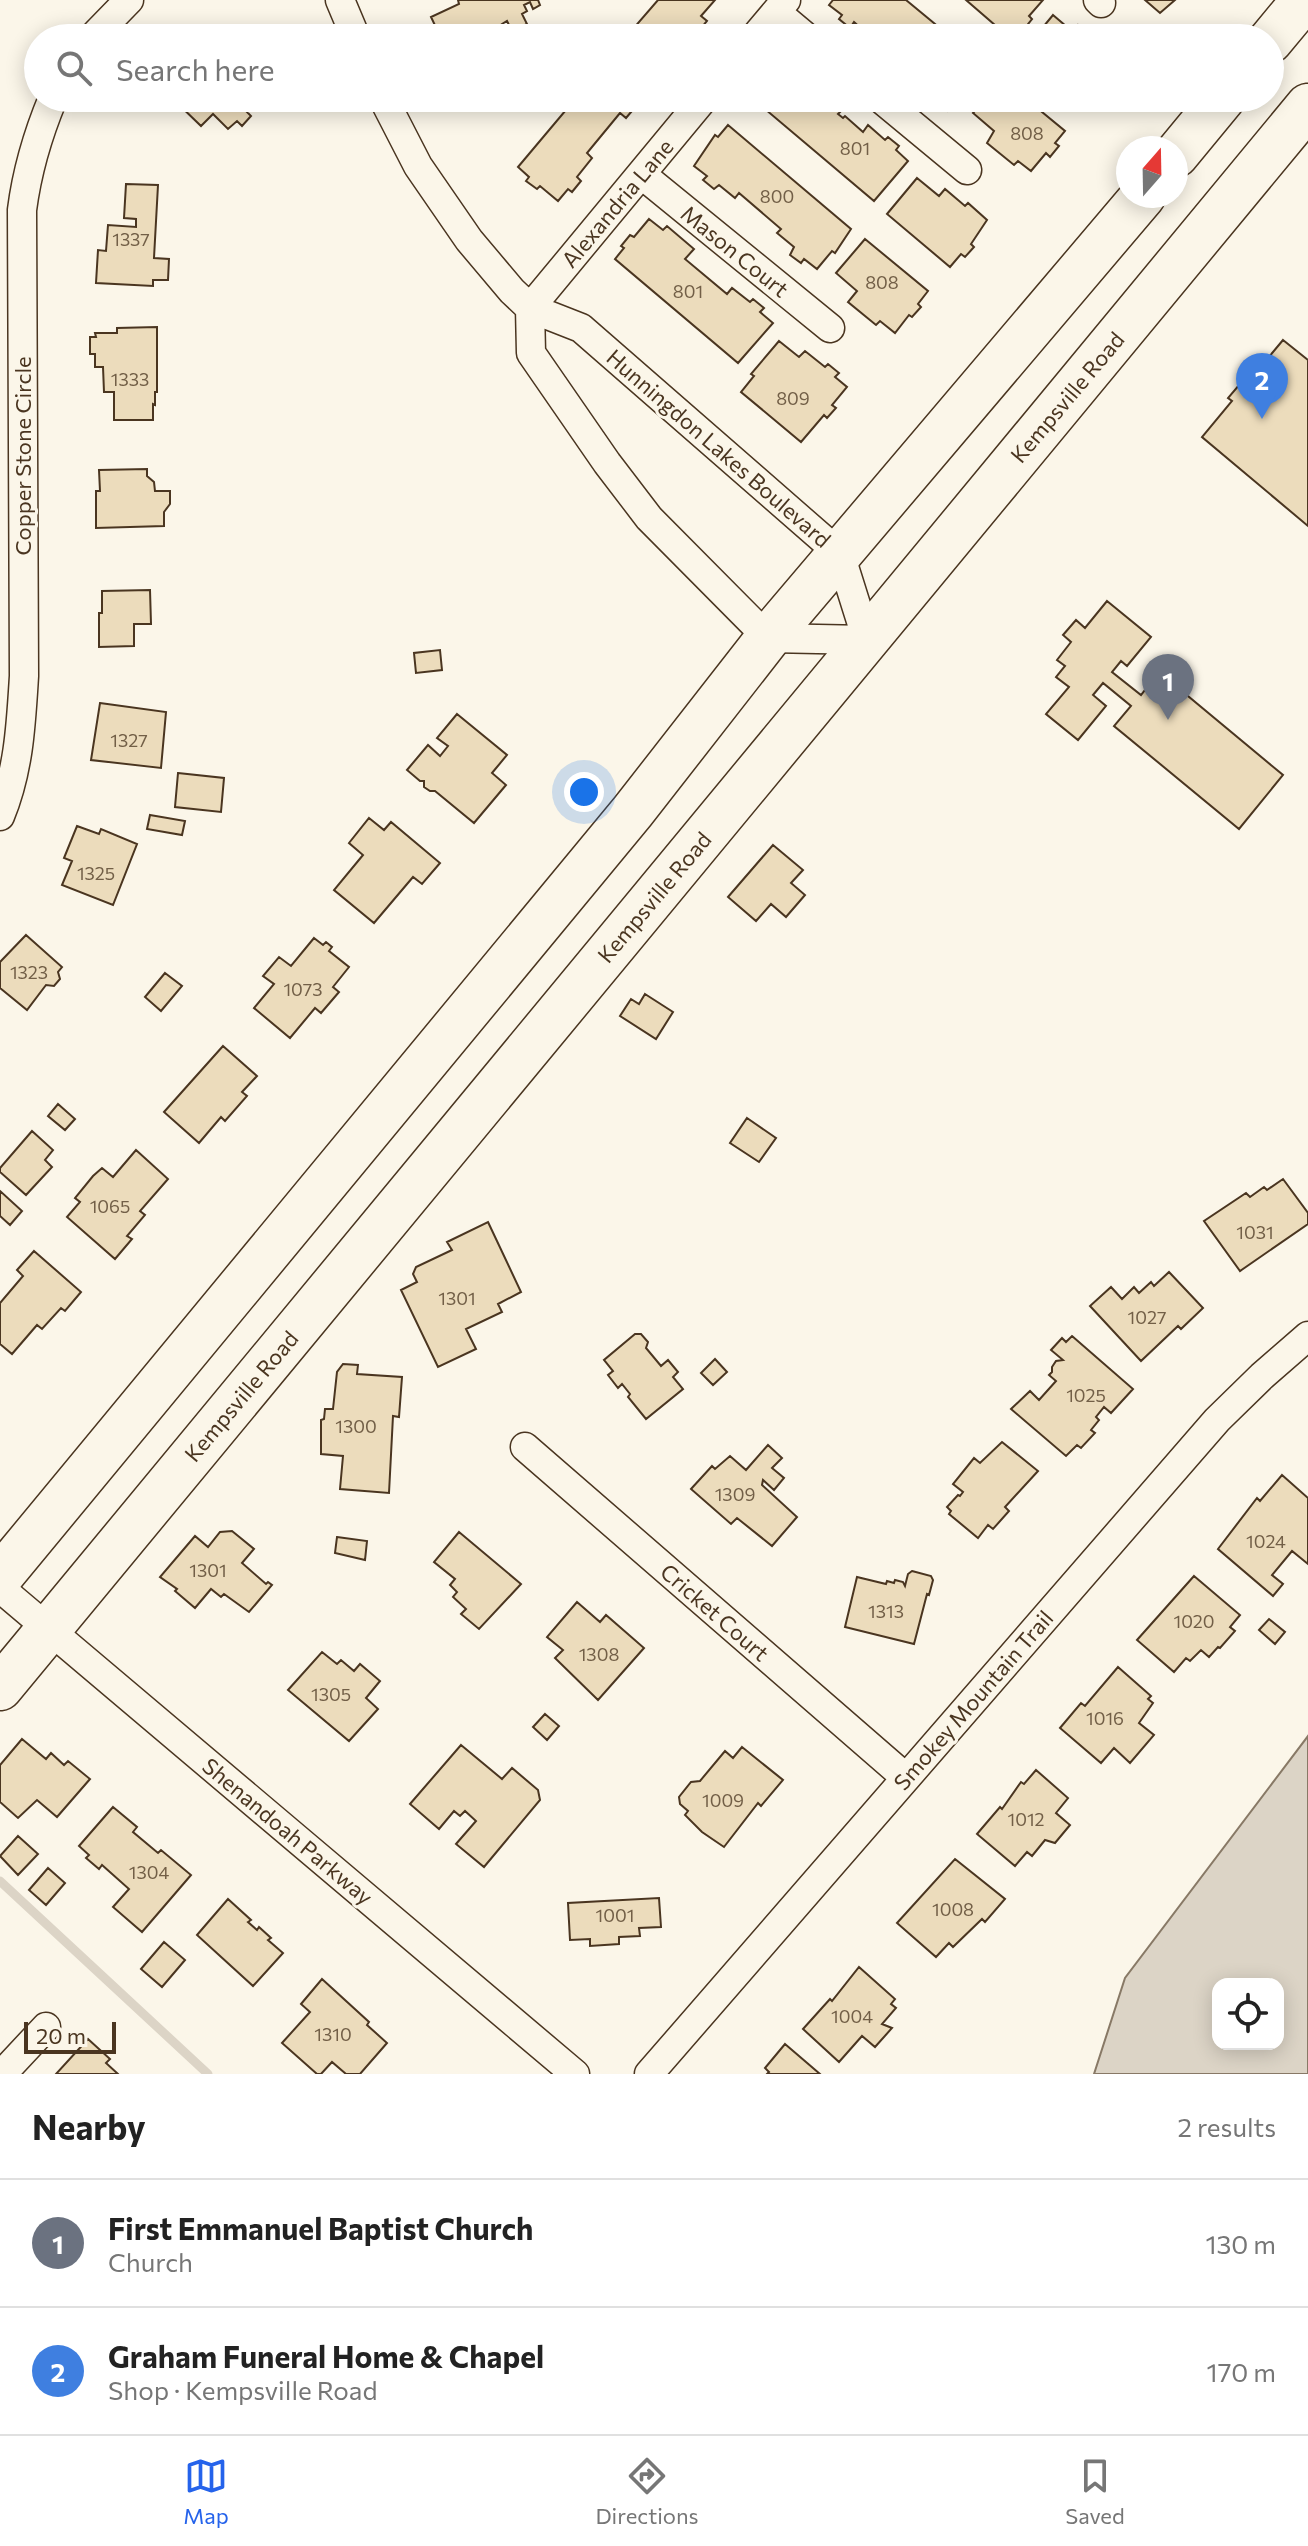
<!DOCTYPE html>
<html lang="en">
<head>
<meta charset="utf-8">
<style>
	:root { --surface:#fff; --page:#f6f6f6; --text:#222; --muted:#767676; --line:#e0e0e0; --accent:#2563eb }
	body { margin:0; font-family:Commissioner,sans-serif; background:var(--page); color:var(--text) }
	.controls { position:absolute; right:24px; bottom:24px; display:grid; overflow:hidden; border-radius:16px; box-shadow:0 4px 20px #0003 }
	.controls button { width:72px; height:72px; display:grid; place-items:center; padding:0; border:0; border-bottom:2px solid var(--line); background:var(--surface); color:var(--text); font:40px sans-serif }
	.compass { position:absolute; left:1116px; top:136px; width:72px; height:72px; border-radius:50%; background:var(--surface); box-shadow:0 4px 20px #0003; rotate:20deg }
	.scale { position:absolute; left:24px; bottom:20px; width:92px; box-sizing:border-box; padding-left:8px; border:4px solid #4a3520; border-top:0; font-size:22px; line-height:28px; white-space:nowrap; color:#4a3520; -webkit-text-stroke:6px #fbf6e9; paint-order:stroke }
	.you { position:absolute; left:584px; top:792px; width:28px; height:28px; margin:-20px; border:6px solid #fff; border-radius:50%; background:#1a73e8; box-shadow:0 0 0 12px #1a73e833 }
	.badge { display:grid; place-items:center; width:52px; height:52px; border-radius:50%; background:var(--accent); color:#fff; font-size:26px; font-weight:700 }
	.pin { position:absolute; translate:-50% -66px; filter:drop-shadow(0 2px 4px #0008) }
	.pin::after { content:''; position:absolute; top:42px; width:28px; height:24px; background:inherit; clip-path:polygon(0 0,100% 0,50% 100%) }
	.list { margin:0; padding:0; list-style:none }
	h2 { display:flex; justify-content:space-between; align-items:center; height:104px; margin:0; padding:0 32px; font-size:34px }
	h2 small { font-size:26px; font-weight:400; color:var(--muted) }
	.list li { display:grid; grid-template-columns:52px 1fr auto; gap:24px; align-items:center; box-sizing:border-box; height:128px; padding:0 32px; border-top:2px solid var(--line) }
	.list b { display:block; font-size:30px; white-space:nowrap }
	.list p { margin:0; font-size:26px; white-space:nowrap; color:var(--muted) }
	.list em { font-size:26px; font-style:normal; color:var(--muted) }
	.icon { flex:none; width:44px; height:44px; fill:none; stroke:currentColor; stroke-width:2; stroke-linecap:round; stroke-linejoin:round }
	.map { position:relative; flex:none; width:1308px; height:2074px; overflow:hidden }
	.search { position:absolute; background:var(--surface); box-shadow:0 4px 20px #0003; left:24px; right:24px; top:24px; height:88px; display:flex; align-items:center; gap:20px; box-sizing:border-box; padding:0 28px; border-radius:44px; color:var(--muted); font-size:30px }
	.sheet { height:360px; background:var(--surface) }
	nav { display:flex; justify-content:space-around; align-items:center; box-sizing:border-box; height:112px; border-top:2px solid var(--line); background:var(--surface); font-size:22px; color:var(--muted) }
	nav a { display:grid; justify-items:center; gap:4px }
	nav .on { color:var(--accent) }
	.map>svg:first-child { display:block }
</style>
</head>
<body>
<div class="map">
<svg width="1308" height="2074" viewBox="0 0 1308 2074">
	<rect width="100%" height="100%" fill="#fbf6e9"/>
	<path fill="#dcd4c6" stroke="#887966" stroke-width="2" fill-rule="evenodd" d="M1308 1736V2074H1094L1125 1978ZM1218 1984H1278V2044H1218Z"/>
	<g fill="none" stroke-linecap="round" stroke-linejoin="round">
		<path stroke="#dcd4c6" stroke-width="9" d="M0 1881 208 2074"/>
	</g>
	<path fill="#ecdcbc" stroke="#4a3520" stroke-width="2" d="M458 0H538L540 5 533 9 530 2 524 5 527 11 522 14 527 24 512 31 507 21 502 24 505 29 502 31 503 34 494 38 491 34 487 36 488 38H441L431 17 459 4Z
		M658 0H715L701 16 707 21 693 38H642L632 30Z
		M833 0H906L952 38H885L876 31 871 37 854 22 850 28 839 19 842 15 829 5Z
		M966 0H1043L1029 16 1032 19 1024 29 1020 26 1010 38Z
		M1145 0H1175L1160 13Z
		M1053 15 1073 32 1078 25 1093 38H1034Z
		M172 98H254L257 102 247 112 251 116 242 126 237 121 228 129 213 114 201 126Z
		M576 98H652L647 104 642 99 626 118 620 113 587 153 592 158 577 177 581 181 572 192 568 189 558 201 540 186 537 189 526 181 529 177 518 167Z
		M752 98H823L840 112 838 114 843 118 845 116 863 132 868 125 885 140 888 137 899 146 896 150 908 161 874 201Z
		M931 98H961L947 111Z
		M986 98H1025L1065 131 1055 143 1059 146 1050 157 1046 153 1031 171 1018 161 1014 165 987 143 994 131 973 113Z
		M728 125 851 229 835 253 832 251 817 269 804 259 801 263 790 255 794 247 777 233 781 229 739 193 735 198 719 185 714 189 703 180 707 176 694 166 715 135 718 137Z
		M917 178 939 196 945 189 965 206 968 203 987 220 971 244 974 247 965 257 961 254 950 267 887 214Z
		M126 184 158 185 154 258 169 259 168 280H153V286L96 283 98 250 106 251 108 225 136 227V219L124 218Z
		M649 219 663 230 667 226 694 249 685 259 727 294 732 288 750 302 753 299 764 308 760 312 773 323 738 363 615 259 624 248 621 246 630 235 634 237Z
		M865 239 928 291 918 304 921 307 912 317 909 315 895 333 880 321 876 325 848 302 857 291 836 273Z
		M157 327V392H155V405L153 404V420H114V392H104L103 367H95V354H90V337H96L95 333H117V328Z
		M1283 340 1308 360V526L1202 437 1232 401 1228 398 1250 372 1254 375Z
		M779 341 799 357 805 351 825 367 828 364 839 373 835 377 847 387 832 405 836 408 827 418 824 415 801 442 741 392 754 376 751 374Z
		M147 469V476L154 482 155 491H170V504L164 512V526L96 528V491H100L99 470Z
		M150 590 151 624H134V646L99 647V613H102V591Z
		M1107 601 1151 637 1127 666 1121 661 1112 672 1141 695 1159 672 1283 775 1239 829 1114 726 1131 706 1103 683 1093 695 1106 706 1078 740 1046 714 1069 687 1056 677 1065 666 1057 660 1071 642 1063 635 1076 620 1085 628Z
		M440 650 442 670 416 673 414 653Z
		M100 703 166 712 161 768 91 760Z
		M457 714 507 755 492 773 506 785 474 823 435 791H430L424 787V781H420L407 770 428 745 440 756 448 746 437 738Z
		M178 773 224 778 221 812 175 807Z
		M150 815 185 821 182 835 147 829Z
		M369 818 384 830 391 822 440 863 422 884 413 877 374 923 334 890 363 855 349 843Z
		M77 826 99 834 101 829 137 844 113 905 62 885 72 861 64 858Z
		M773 845 803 870 791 883 805 895 786 917 771 904 756 921 728 897Z
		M26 935 62 967 58 972 60 979 54 986 46 985 27 1010 0 988V962Z
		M314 938 323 945 326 942 332 947 329 951 349 967 333 987 339 992 321 1013 315 1008 290 1038 254 1008 274 984 263 976 279 957 291 966Z
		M165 973 182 986 161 1011 145 997Z
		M645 994 673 1012 656 1039 620 1016 631 999 639 1004Z
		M223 1046 257 1076 242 1092 247 1096 225 1121 221 1117 199 1143 164 1112Z
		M58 1104 75 1119 65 1130 48 1116Z
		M747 1118 776 1138 759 1162 730 1143Z
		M32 1131 53 1150 45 1160 52 1167 26 1195 0 1172V1168Z
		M136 1150 168 1179 140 1211 145 1215 127 1236 132 1239 115 1259 67 1217 80 1202 75 1198 93 1176 102 1168 113 1177Z
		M1283 1179 1308 1213V1224L1240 1271 1204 1221 1246 1193 1250 1197 1264 1187 1267 1190Z
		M0 1191 22 1211 10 1225 0 1216Z
		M488 1222 521 1292 498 1304 502 1312 466 1329 476 1349 438 1367 401 1290 417 1282 413 1274 416 1267 452 1250 447 1242Z
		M34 1251 81 1292 65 1311 61 1308 42 1329 37 1325 12 1354 0 1344V1303L23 1276 17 1270Z
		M1169 1272 1203 1308 1181 1329 1178 1326 1141 1361 1090 1306 1111 1287 1122 1299 1134 1287 1139 1293 1151 1282 1154 1286Z
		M635 1334H641L648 1342 646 1348 661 1366 668 1360 678 1372 673 1377 683 1389 646 1419 628 1397 630 1394 622 1384 618 1388 608 1375 613 1371 604 1360Z
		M1072 1336 1133 1389 1111 1413 1104 1407 1096 1417 1099 1420 1091 1430 1095 1433 1081 1448 1077 1445 1066 1456 1011 1409 1030 1391 1039 1400 1056 1381 1049 1375 1052 1372V1367L1056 1361 1063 1360 1051 1350 1062 1338 1066 1342Z
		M715 1359 727 1372 713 1385 701 1373Z
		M343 1364 358 1365 357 1374 402 1377 399 1417 393 1416 389 1493 340 1489 343 1456 321 1454V1420L324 1419 325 1409H333L337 1372Z
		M1002 1442 1038 1471 1005 1507 1009 1511 993 1529 988 1525 978 1538 949 1514 951 1511 947 1507 958 1495 960 1496 963 1492 953 1484 974 1458 980 1463Z
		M768 1445 782 1458 772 1468 784 1478 774 1490 763 1480 762 1485 797 1517 772 1546 737 1518 731 1524 691 1489 712 1466 715 1469 730 1456 746 1470Z
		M1282 1475 1308 1498V1564L1292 1551 1272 1575 1283 1584 1273 1596 1218 1549 1257 1498 1260 1501Z
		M232 1531 254 1549 242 1563 266 1584 268 1582 272 1585 249 1612 224 1594 221 1597 211 1589 195 1608 175 1591 177 1589 160 1577 195 1536 208 1547 220 1532Z
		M459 1532 521 1584 479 1629 461 1614 466 1609 453 1597 457 1592 450 1585 455 1579 434 1562Z
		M337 1537 367 1541 365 1560 335 1553Z
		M912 1571 931 1576 933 1580 929 1595 927 1594 914 1644 845 1627 857 1577 886 1584 887 1581 894 1583 895 1580 903 1582 905 1586 908 1574Z
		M1194 1576 1240 1615 1230 1627 1235 1631 1220 1648 1218 1647 1209 1657 1201 1650 1190 1661 1186 1658 1174 1672 1137 1640Z
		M577 1602 600 1622 606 1615 644 1648 598 1700 555 1658 563 1650 547 1637Z
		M1269 1619 1285 1632 1275 1644 1259 1630Z
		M322 1652 337 1664 341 1660 354 1671 360 1664 380 1681 366 1698 378 1709 349 1741 288 1690Z
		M1118 1667 1151 1696 1148 1699 1153 1703 1139 1723 1154 1735 1130 1763 1114 1748 1101 1763 1060 1728 1081 1703 1085 1706Z
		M545 1714 559 1726 547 1740 533 1727Z
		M22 1739 46 1759 51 1753 64 1765 68 1761 90 1779 57 1817 37 1800 18 1818 0 1802V1765Z
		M461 1745 502 1779 512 1768 538 1790 540 1800 484 1867 456 1844 476 1821 465 1811 460 1816 454 1811 439 1829 410 1804Z
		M742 1747 783 1780 761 1806 758 1803 724 1847 702 1832 685 1815 688 1811 680 1804 679 1797 691 1782 700 1781 725 1751 733 1758Z
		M1036 1770 1068 1798 1056 1813 1070 1825 1055 1843 1045 1840 1032 1856 1027 1852 1015 1866 977 1834 1000 1807 1002 1809 1021 1782 1024 1784Z
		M113 1807 137 1827 133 1832 158 1853 161 1850 191 1875 142 1932 113 1907 129 1889 102 1865 99 1869 86 1858 89 1855 79 1846Z
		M18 1836 38 1854 18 1875 0 1856Z
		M955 1859 1005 1899 985 1922 982 1919 953 1947 949 1943 936 1957 897 1923Z
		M48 1868 65 1883 46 1905 29 1890Z
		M659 1898 661 1927 639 1928 640 1936 619 1937V1944L590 1946V1939L570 1940 568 1903Z
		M228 1899 251 1920 248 1922 257 1930 259 1927 271 1938 268 1940 283 1953 253 1986 197 1935Z
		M164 1942 185 1960 162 1987 141 1969Z
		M859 1967 895 1999 891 2004 896 2008 882 2024 892 2028 875 2047 862 2036 839 2062 803 2029 830 1999 832 2001Z
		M322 1979 369 2022 367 2025 387 2043 360 2074H346L332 2062 321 2074H317L282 2043 310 2012 301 2004Z
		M88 2039 110 2059 106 2063 118 2074H56Z
		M785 2044 820 2074H767L769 2072 765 2068Z"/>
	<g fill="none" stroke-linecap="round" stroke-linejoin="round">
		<g stroke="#4a3520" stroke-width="31">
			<path id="minor" d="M340 0 356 38
				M1098 0 1101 3
				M776 12 807 38
				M92 38 129 0
				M754 38 786 0
				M383 98 418 166 469 240 512 291 530 308 581 328 840 554 867 640 768 638 649 518 607 463 531 353 530 308
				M880 98 967 170
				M641 174 830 328
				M530 308 704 98
				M0 816C19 770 21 724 24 676L22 210C27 171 38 134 53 98
				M525 1447 905 1777
				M0 1588 575 2074
				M2 2074 46 2027
				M649 2074 1217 1420 1262 1376 1308 1336"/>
		</g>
		<g stroke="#4a3520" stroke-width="47">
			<path id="primary" d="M1270 41 1304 0
				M1176 155 1223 98
				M0 1577 633 811 768 638 1143 196
				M0 1688 1308 106"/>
		</g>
		<use href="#minor" stroke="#fbf6e9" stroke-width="28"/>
		<use href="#primary" stroke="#fbf6e9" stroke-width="44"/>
	</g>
	<g text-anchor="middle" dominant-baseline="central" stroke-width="6" stroke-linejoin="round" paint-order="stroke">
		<g font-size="18" fill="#725f47">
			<text x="1027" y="133">808</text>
			<text x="855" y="148">801</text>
			<text x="777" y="196">800</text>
			<text x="131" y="239">1337</text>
			<text x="882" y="282">808</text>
			<text x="688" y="291">801</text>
			<text x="130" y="379">1333</text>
			<text x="793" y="398">809</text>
			<text x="129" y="740">1327</text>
			<text x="96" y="873">1325</text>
			<text x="29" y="972">1323</text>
			<text x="303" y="989">1073</text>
			<text x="110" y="1206">1065</text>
			<text x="1255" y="1232">1031</text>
			<text x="457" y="1298">1301</text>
			<text x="1147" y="1317">1027</text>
			<text x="1086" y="1395">1025</text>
			<text x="356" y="1426">1300</text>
			<text x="735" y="1494">1309</text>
			<text x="1266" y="1541">1024</text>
			<text x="208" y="1570">1301</text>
			<text x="886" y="1611">1313</text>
			<text x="1194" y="1621">1020</text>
			<text x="599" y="1654">1308</text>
			<text x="331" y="1694">1305</text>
			<text x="1105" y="1718">1016</text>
			<text x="723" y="1800">1009</text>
			<text x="1026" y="1819">1012</text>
			<text x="149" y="1872">1304</text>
			<text x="953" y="1909">1008</text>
			<text x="615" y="1915">1001</text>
			<text x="852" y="2016">1004</text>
			<text x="333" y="2034">1310</text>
		</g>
		<g font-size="22" fill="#4a3520" stroke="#fbf6e9">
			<text transform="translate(617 203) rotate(-50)">Alexandria Lane</text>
			<text transform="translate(735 251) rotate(39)">Mason Court</text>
			<text transform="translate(1067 397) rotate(-50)">Kempsville Road</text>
			<text transform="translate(719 448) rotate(41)">Hunningdon Lakes Boulevard</text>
			<text transform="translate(22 456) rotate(-90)">Copper Stone Circle</text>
			<text transform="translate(654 897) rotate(-50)">Kempsville Road</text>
			<text transform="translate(241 1396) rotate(-50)">Kempsville Road</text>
			<text transform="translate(715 1612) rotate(41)">Cricket Court</text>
			<text transform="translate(973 1700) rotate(-49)">Smokey Mountain Trail</text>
			<text transform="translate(288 1831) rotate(40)">Shenandoah Parkway</text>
		</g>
	</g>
</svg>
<div class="controls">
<button><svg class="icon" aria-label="locate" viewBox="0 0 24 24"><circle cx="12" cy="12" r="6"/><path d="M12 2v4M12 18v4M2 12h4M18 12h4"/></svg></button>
</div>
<svg class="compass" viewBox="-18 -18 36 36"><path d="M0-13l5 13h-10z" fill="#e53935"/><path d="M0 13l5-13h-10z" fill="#767676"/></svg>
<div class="scale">20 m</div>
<div class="you"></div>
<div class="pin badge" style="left:1168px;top:720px;background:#6b7280">1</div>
<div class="pin badge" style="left:1262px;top:419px;background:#3f7fe0">2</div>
<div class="search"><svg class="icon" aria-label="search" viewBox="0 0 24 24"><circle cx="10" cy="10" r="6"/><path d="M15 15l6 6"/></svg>Search here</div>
</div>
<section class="sheet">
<h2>Nearby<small>2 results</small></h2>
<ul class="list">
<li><span class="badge" style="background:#6b7280">1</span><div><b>First Emmanuel Baptist Church</b><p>Church</p></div><em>130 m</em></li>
<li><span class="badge" style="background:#3f7fe0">2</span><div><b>Graham Funeral Home &amp; Chapel</b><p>Shop · Kempsville Road</p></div><em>170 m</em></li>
</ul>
</section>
<nav>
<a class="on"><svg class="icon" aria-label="map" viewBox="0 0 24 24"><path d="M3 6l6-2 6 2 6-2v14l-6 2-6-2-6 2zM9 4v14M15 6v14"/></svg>Map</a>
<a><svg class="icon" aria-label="directions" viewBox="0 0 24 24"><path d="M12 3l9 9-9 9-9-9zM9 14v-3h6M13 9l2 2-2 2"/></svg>Directions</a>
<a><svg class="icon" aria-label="saved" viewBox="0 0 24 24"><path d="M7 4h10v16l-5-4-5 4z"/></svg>Saved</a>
</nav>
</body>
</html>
